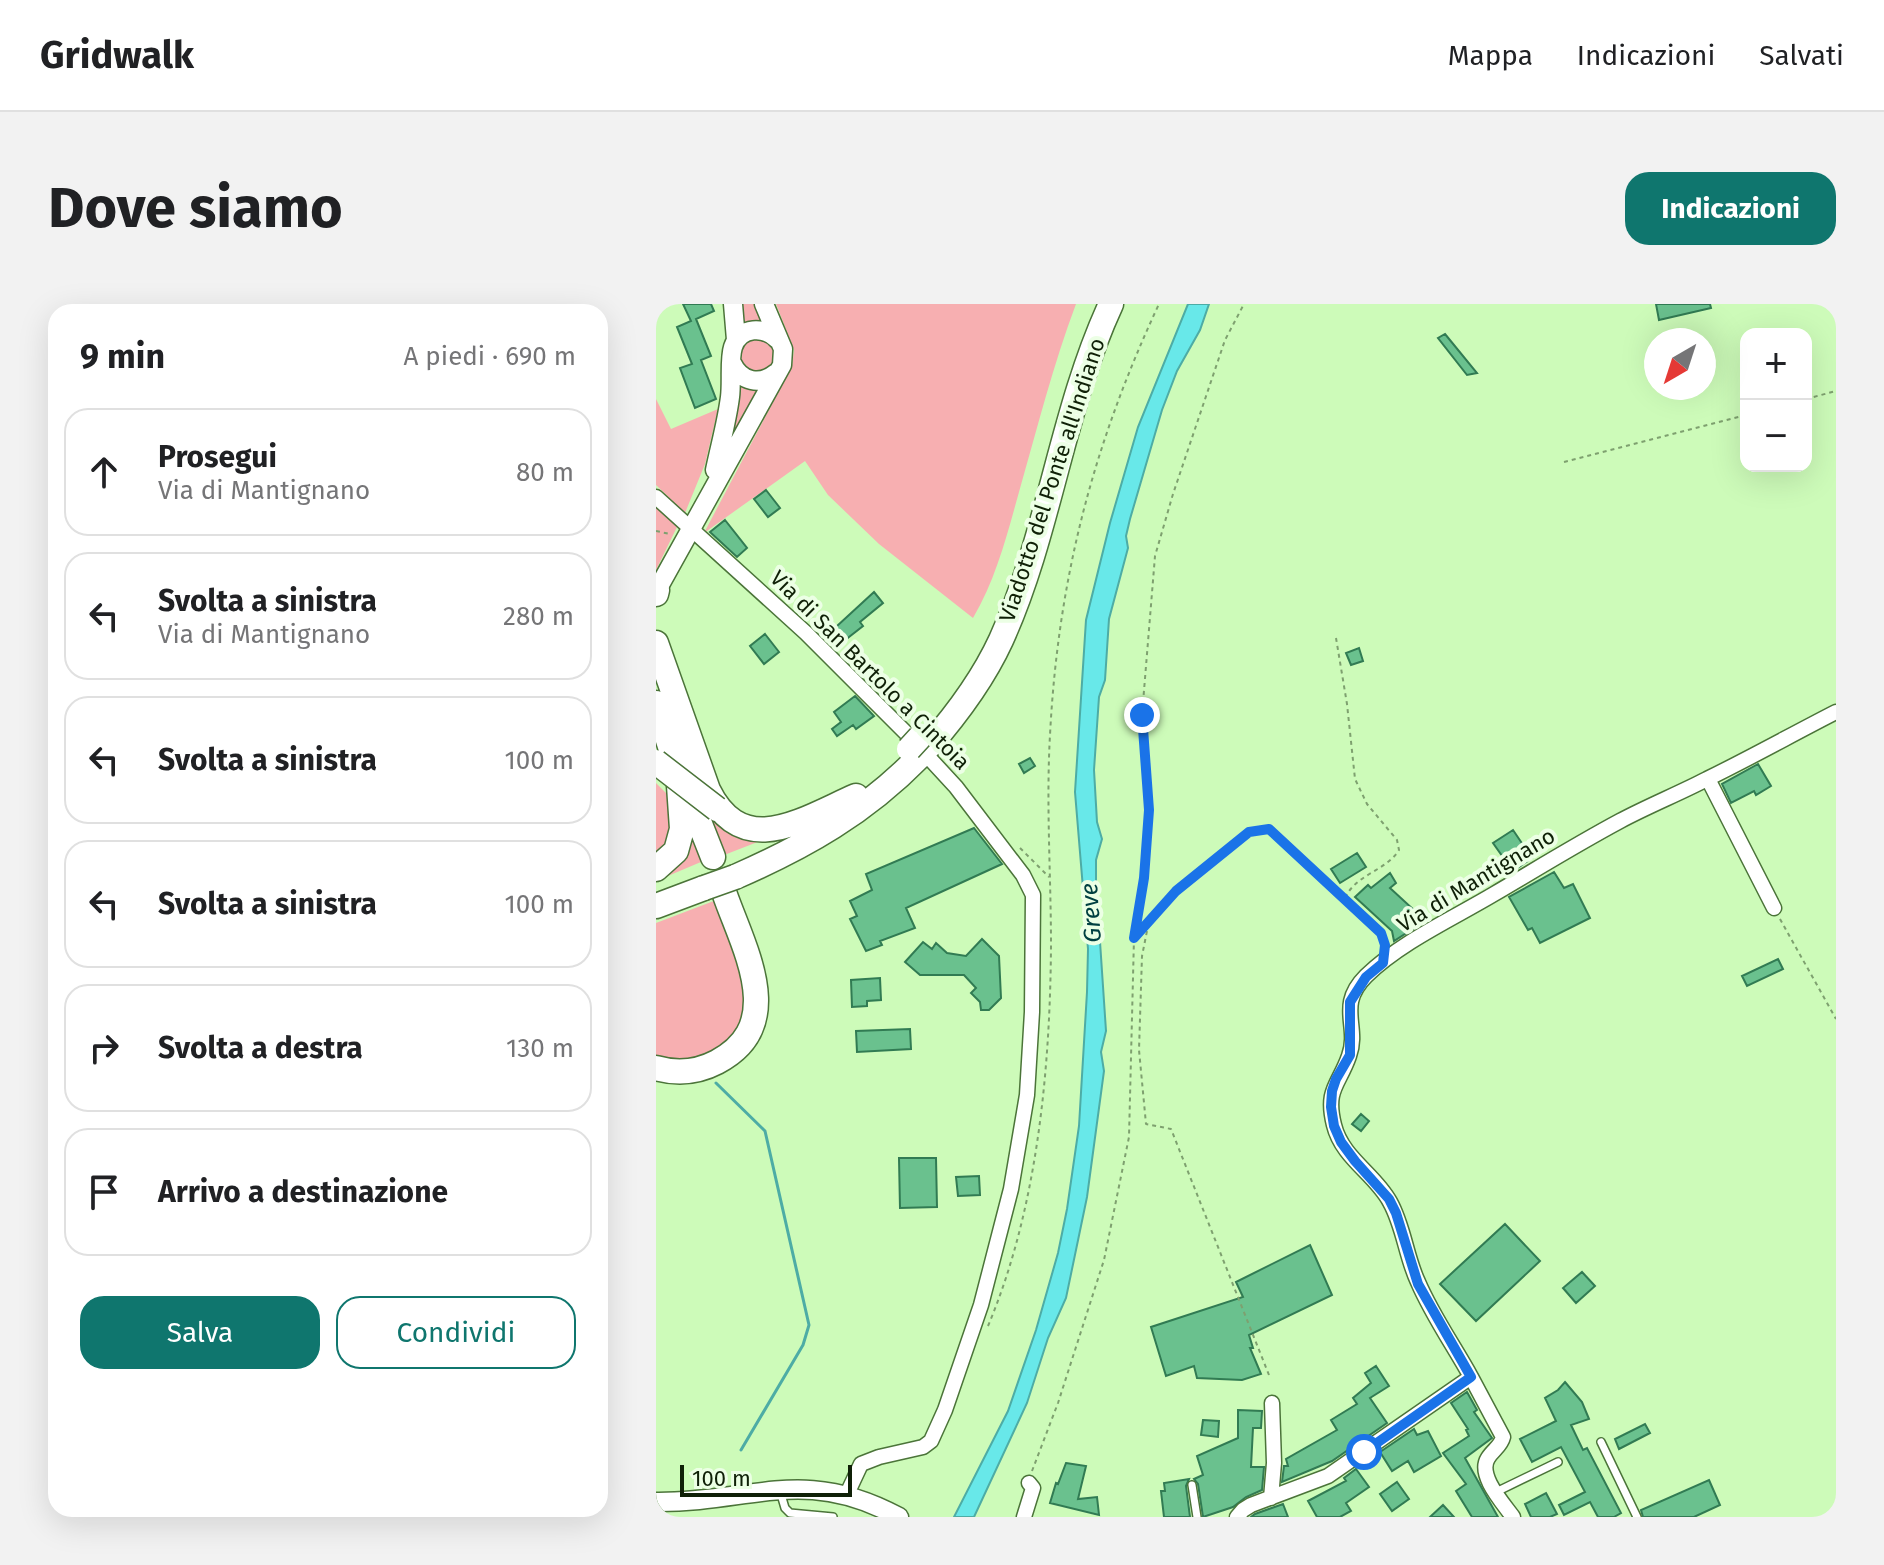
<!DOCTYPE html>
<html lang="it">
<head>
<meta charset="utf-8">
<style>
	:root { --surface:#fff; --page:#f2f2f2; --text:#202124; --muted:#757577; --line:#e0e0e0; --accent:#0f766e }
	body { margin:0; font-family:"Fira Sans",sans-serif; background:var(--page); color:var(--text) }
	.controls { position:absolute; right:24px; top:24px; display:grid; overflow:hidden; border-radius:16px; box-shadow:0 8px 32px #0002 }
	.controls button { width:72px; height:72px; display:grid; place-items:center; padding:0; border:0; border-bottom:2px solid var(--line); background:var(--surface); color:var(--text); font:40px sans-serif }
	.compass { position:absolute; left:988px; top:24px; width:72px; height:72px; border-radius:50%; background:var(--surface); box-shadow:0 8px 32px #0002; rotate:219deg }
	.scale { position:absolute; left:24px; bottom:20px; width:172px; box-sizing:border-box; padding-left:8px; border:4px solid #0f2007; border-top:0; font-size:22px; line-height:28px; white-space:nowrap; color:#0f2007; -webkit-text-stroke:6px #ecffe5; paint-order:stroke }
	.stop { position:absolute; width:24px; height:24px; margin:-18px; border:6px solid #1a73e8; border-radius:50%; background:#fff }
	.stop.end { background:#1a73e8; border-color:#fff; box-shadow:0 2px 8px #0008 }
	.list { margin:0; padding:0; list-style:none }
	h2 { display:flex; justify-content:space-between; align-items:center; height:104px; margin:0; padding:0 32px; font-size:34px }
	h2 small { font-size:26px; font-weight:400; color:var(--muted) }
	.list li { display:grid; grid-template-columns:52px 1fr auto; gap:24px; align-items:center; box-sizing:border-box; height:128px; margin:0 16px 16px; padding:0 16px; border:2px solid var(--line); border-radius:24px }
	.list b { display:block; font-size:30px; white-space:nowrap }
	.list p { margin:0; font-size:26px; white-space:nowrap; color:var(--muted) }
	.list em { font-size:26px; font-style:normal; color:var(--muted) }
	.actions { display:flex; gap:16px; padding:24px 32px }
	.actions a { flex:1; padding:18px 0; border:2px solid var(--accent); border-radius:24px; text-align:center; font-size:28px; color:var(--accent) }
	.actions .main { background:var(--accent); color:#fff }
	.icon { flex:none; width:44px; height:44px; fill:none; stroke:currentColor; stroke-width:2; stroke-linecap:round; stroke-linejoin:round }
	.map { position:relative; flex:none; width:1180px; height:1213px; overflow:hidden; border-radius:24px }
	header { display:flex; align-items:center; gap:48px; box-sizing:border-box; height:112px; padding:0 40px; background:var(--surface); border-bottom:2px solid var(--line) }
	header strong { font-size:38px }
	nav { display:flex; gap:44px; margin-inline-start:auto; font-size:28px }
	.intro { display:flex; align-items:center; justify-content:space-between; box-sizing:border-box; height:192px; padding:0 48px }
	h1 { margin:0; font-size:56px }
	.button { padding:20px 36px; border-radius:24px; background:var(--accent); color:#fff; font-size:28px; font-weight:700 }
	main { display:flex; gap:48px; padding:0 48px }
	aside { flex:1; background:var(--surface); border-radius:24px; box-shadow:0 8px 32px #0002 }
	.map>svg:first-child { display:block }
</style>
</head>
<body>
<header>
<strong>Gridwalk</strong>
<nav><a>Mappa</a><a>Indicazioni</a><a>Salvati</a></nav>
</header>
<div class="intro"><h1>Dove siamo</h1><a class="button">Indicazioni</a></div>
<main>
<aside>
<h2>9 min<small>A piedi · 690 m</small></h2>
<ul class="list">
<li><svg class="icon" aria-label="ahead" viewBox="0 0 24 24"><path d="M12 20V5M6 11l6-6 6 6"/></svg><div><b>Prosegui</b><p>Via di Mantignano</p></div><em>80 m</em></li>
<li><svg class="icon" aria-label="left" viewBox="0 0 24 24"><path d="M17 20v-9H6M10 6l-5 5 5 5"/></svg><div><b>Svolta a sinistra</b><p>Via di Mantignano</p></div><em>280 m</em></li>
<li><svg class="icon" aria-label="left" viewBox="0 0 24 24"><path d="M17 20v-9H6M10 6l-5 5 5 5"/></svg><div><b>Svolta a sinistra</b></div><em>100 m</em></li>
<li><svg class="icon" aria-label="left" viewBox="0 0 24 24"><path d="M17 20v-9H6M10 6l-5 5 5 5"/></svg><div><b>Svolta a sinistra</b></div><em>100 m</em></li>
<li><svg class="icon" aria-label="right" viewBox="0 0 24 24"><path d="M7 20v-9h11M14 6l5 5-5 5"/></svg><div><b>Svolta a destra</b></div><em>130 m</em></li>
<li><svg class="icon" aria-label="arrive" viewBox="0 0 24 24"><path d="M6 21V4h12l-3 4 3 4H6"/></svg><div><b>Arrivo a destinazione</b></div></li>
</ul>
<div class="actions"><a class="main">Salva</a><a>Condividi</a></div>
</aside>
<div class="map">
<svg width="1180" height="1213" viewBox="0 0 1180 1213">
	<rect width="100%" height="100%" fill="#cdfbb9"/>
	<path fill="#f7afb1" d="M82 0H102L109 20 84 23Z
		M120 0H420C397 61 381 125 363 188 351 231 340 275 317 314L223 240 172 191 149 157 48 229 136 62 138 46Z
		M84 50a18 18 0 1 1 36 0a18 18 0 1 1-36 0Z
		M80 73 105 81 74 142Z
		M0 95 15 125 62 105 49 160 29 209 0 181Z
		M0 198 21 223 0 266Z
		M0 479 14 493 18 532 0 560Z
		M42 497 109 535 63 553Z
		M33 523 52 555 0 577V572Z
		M63 595 94 673 93 712 59 754 0 757V619Z"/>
	<path fill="#68e8e9" stroke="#4daca5" stroke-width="2" d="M532 0H553L544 26 521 67 506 106 474 215 470 232 472 244 453 315 449 376 443 393 438 466 441 518 446 535 440 556V578L450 727 445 748 448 767 431 893 410 994 392 1034 371 1099 318 1213H298L352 1107 380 1026 402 949 411 905 423 822 431 688 432 645 419 488 430 316 454 219 482 123Z"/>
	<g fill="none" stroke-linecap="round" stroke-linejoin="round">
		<path stroke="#4daca5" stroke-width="3" d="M60 779 109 827 153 1021 147 1041 85 1146"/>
	</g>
	<path fill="#6ac18e" stroke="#317b53" stroke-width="2" d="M27 0H55L58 7 40 15 55 52 45 56 60 95 39 104 24 64 36 60 21 23 35 17Z
		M1000 0H1054L1055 4 1003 16Z
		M789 30 821 69 811 71 782 34Z
		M110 186 124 204 112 213 98 195Z
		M69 216 91 244 81 253 54 228Z
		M218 288 227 299 204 318 207 322 179 344 169 333Z
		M109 330 123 348 108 360 94 342Z
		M703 344 707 357 695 361 690 349Z
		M199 392 218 412 200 425 197 421 181 432 176 425 185 418 178 408Z
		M374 454 379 462 368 469 363 460Z
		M1102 460 1115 482 1100 491 1098 487 1075 499 1066 480Z
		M318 524 346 560 250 604 259 624 224 637 226 641 210 647 194 615 201 612 194 597 216 586 210 570Z
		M857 526 876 554 863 563 855 551 849 556 837 539Z
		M701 549 710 563 684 579 675 565Z
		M898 568 908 584 917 580 934 614 884 639 876 624 872 626 853 593Z
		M734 569 740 579 734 584 758 606 751 615 758 624 738 637 736 627 699 593 712 581 715 584Z
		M326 635 343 652 345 694 333 706H325L324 698 315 689 320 684 308 671H264L249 658 267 638 276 645 280 639 291 649 310 652Z
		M1122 655 1127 665 1091 682 1086 672Z
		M224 674 225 696 211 697V702L196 703 195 676Z
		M254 725 255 745 201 748 200 727Z
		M705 810 713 817 705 827 696 820Z
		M243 854H280L281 903 244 904Z
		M323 872 324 891 302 892 300 873Z
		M849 920 884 957 820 1017 784 980Z
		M654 941 676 991 593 1031 597 1044H594L605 1070 586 1076 541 1074 538 1062 510 1072 495 1023 587 993 580 978Z
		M926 968 939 982 920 999 907 984Z
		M720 1062 733 1082 714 1094 731 1119 676 1157 626 1178 628 1162H632L630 1155 681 1126 675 1116 701 1100 697 1094 715 1079 709 1069Z
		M909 1078 926 1098 933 1115 915 1121 927 1146 931 1144 965 1209 958 1213H942L934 1198 908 1211 903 1201 929 1188 905 1143 876 1158 864 1135 900 1117 889 1094 902 1086Z
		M811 1088 821 1106 818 1108 836 1134 809 1154 842 1213H816L800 1187 810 1180 787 1149 813 1132 810 1126 812 1125 795 1099Z
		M582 1106 606 1107 605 1124H597L595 1163H608L606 1186 590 1193 577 1203 547 1213 542 1180 538 1175 547 1171 541 1152 582 1134Z
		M547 1116 563 1117 562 1133 545 1131Z
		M989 1120 994 1129 963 1145 959 1135Z
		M758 1125 761 1131 772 1127 785 1152 758 1168 752 1157 736 1167 724 1148Z
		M410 1159 430 1162 422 1195 441 1193 443 1211 394 1199 400 1179 402 1180Z
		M700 1165 713 1183 690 1199 695 1207 684 1213H661L652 1197 690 1177 688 1174Z
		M533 1175 530 1182 534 1213H508L505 1187H509L508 1179Z
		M1053 1176 1064 1201 1038 1213H987L985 1206Z
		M741 1178 753 1195 736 1207 724 1190Z
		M890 1189 901 1210 894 1213H875L869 1200Z
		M627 1200 632 1213H595L599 1210Z
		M787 1201 798 1213H774Z"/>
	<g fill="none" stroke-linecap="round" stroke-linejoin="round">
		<g stroke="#4b7439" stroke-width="10">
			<path id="lane" d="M945 1138 981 1213
				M536 1181 541 1213
				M124 1187 129 1204 134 1209 177 1213
				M840 1188 902 1158"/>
		</g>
		<g stroke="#4b7439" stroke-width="17">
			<path id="street" d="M0 193 150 329 252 431 300 483 367 571 377 591 376 708 371 791 355 885 325 1001 289 1106 275 1137 267 1143 223 1153 205 1160 191 1190
				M1052 475 1118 604
				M815 1073 847 1133C845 1142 837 1146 832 1154 821 1171 847 1199 857 1213
				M615 1194 618 1159 616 1099
				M368 1213 377 1184 373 1179
				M581 1213 587 1206 595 1201 672 1172 815 1073C798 1042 776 1011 762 978 750 953 748 923 734 898 719 870 686 854 678 821 669 785 683 781 693 752 704 722 680 702 710 672 745 638 796 615 838 590 879 566 921 540 964 517 992 502 1022 490 1051 475 1094 454 1137 430 1180 408"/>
		</g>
		<g stroke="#4b7439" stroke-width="21">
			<path id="secondary" d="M77 0 80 36
				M76 59C85 78 104 82 120 69
				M59 166C64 142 71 117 74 93 76 78 73 55 77 43 84 22 109 22 122 36
				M0 288 126 61 127 45 108 0
				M0 1198C96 1199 147 1161 243 1213"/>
		</g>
		<g stroke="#4b7439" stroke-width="27">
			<path id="highway" d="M0 290 1 286
				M0 339 52 486C87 557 147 515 200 492
				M0 399 22 467 26 525 20 547 0 565
				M273 442C301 410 327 375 345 336 394 228 405 108 455 0
				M31 487 57 553
				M79 573C150 542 208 509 263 453
				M0 602 48 584
				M0 764C21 770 42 768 61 758 132 721 88 645 69 591"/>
		</g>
		<path stroke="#7ea06f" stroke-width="2" stroke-dasharray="4 4" stroke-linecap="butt" d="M1150 95 1180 87
			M908 158 1090 111
			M0 227 14 230
			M680 334 691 400 699 475 711 500 741 536 743 546C730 567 700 570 689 594L725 629 729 638
			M364 544 393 573
			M1124 615 1180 715
			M480 631 492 618
			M332 1022C381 906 394 768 395 642 395 572 390 501 394 431 402 275 437 141 503 0
			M613 1071 515 825 490 820 483 746 486 652 493 617 520 587 593 528 613 525 689 594
			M376 1167 402 1099 448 956 473 833 478 634 488 574 493 506 486 411 499 252 517 190 569 36 588 0"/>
		<use href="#lane" stroke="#fff" stroke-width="7"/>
		<use href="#street" stroke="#fff" stroke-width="14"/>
		<use href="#secondary" stroke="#fff" stroke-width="18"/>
		<use href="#highway" stroke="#fff" stroke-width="24"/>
		<g stroke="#4b7439" stroke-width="27" stroke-linecap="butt">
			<path id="highway-bridge" d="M253 445 264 433
				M0 458 61 505
				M48 584 79 573"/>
		</g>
		<use href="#highway-bridge" stroke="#fff" stroke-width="24"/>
	</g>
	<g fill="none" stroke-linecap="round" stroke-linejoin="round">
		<path stroke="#1a73e8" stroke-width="10" d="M486 411 493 506 488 574 478 634 520 587 593 528 613 525 725 629 729 641 727 659 710 673 694 698V751L680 775 676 787 675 803 678 822 685 838 699 857 733 895 740 909 762 980 815 1073 708 1148"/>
	</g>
	<g text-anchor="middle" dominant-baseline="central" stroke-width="8" stroke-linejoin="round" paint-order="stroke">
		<g font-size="22" fill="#0f2007" stroke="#ecffe5">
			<text transform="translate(396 176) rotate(-72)">Viadotto del Ponte all'Indiano</text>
			<text transform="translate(214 366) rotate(45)">Via di San Bartolo a Cintoia</text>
			<text transform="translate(820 576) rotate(-31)">Via di Mantignano</text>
		</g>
		<g font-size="24" font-style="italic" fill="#004041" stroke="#ecffe5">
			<text transform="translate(435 609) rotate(-94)">Greve</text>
		</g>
	</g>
</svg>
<div class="controls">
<button>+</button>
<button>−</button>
</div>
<svg class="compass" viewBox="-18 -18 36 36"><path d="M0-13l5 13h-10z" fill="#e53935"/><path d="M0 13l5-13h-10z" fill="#757577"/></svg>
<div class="scale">100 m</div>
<div class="stop" style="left:708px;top:1148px"></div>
<div class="stop end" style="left:486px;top:411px"></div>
</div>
</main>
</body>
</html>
